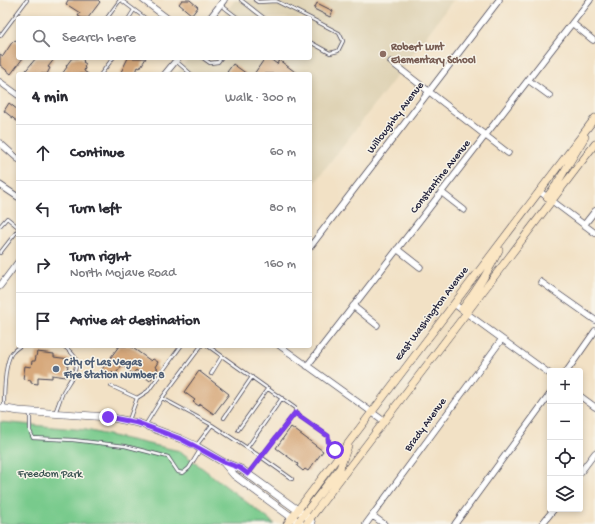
<!DOCTYPE html>
<html lang="en">
<head>
<meta charset="utf-8">
<style>
	:root { --surface:#fff; --page:#f7f7f7; --text:#2b2b33; --muted:#7c7c81; --line:#e1e1e2 }
	body { margin:0; font-family:"Gochi Hand",sans-serif; background:var(--page); color:var(--text) }
	.controls { position:absolute; right:12px; bottom:12px; display:grid; overflow:hidden; border-radius:4px; box-shadow:0 2px 6px #0003 }
	.controls button { width:36px; height:36px; display:grid; place-items:center; padding:0; border:0; border-bottom:1px solid var(--line); background:var(--surface); color:var(--text); font:20px sans-serif }
	.stop { position:absolute; width:12px; height:12px; margin:-9px; border:3px solid #7c3aed; border-radius:50%; background:#fff }
	.stop.end { background:#7c3aed; border-color:#fff; box-shadow:0 1px 4px #0008 }
	.list { margin:0; padding:0; list-style:none }
	h2 { display:flex; justify-content:space-between; align-items:center; height:52px; margin:0; padding:0 16px; font-size:17px }
	h2 small { font-size:13px; font-weight:400; color:var(--muted) }
	.list li { display:grid; grid-template-columns:26px 1fr auto; gap:12px; align-items:center; box-sizing:border-box; height:56px; padding:0 16px; border-top:1px solid var(--line) }
	.list b { display:block; font-size:15px; white-space:nowrap }
	.list p { margin:0; font-size:13px; white-space:nowrap; color:var(--muted) }
	.list em { font-size:13px; font-style:normal; color:var(--muted) }
	.icon { flex:none; width:22px; height:22px; fill:none; stroke:currentColor; stroke-width:2; stroke-linecap:round; stroke-linejoin:round }
	.map { position:relative; flex:none; width:595px; height:524px; overflow:hidden }
	.search { position:absolute; background:var(--surface); box-shadow:0 2px 6px #0003; left:16px; top:16px; width:296px; height:44px; display:flex; align-items:center; gap:10px; box-sizing:border-box; padding:0 14px; border-radius:4px; color:var(--muted); font-size:15px }
	.panel { position:absolute; background:var(--surface); box-shadow:0 2px 6px #0003; left:16px; top:72px; width:296px; height:276px; border-radius:4px }
	.map>svg:first-child { display:block }
</style>
</head>
<body>
<div class="map">
<svg width="595" height="524" viewBox="0 0 595 524">
	<rect width="100%" height="100%" fill="#f7f3e8"/>
	<filter id="ink" filterUnits="userSpaceOnUse"><feTurbulence type="fractalNoise" baseFrequency=".025" numOctaves="2"/><feDisplacementMap in="SourceGraphic" scale="8" xChannelSelector="R" yChannelSelector="G"/><feConvolveMatrix kernelMatrix="1 2 1 2 8 2 1 2 1" color-interpolation-filters="sRGB"/></filter>
	<filter id="wash" filterUnits="userSpaceOnUse"><feTurbulence type="fractalNoise" baseFrequency=".012" numOctaves="4" result="noise"/><feDisplacementMap in="SourceGraphic" scale="16" xChannelSelector="R" yChannelSelector="G"/><feGaussianBlur stdDeviation="0.9" result="paint"/><feColorMatrix in="noise" values="0 0 0 0 0 0 0 0 0 0 0 0 0 0 0 0 0 1.4 0 .05"/><feComposite in="paint" operator="in"/></filter>
	<g filter="url(#wash)">
		<rect width="100%" height="100%" fill="#f2e1c5"/>
		<path fill="#dfd3b5" d="M235 0H453L396 77 310 188V74H176L189 58H310V18H221Z"/>
		<path fill="#78ca8c" stroke="#4d7664" d="M0 422 86 430 180 451 275 524H0Z"/>
		<g id="blocks">
			<path fill="#d7a97c" d="M68 0H98L100 2 88 18H82L78 16 80 13 66 4Z
				M182 0H190L198 7 192 15 179 4Z
				M317 3 333 11 330 17 314 9Z
				M15 40 18 42V58H23L11 74 0 65V54L3 56 13 41 14 42Z
				M36 58H55L48 67 50 68 47 74H23Z
				M72 58H81L84 61 83 62 86 64 84 67 85 68 84 71 88 74H62L67 67 66 66Z
				M128 58H146L140 68 138 67 135 74H120Z
				M265 58H269L277 64 279 60 298 74H254Z
				M233 64 247 74H230L227 72Z
				M9 103 18 110V122L4 111Z
				M119 346H130L151 361 153 359 158 362 155 367 158 369 150 381 136 370 133 374 122 365 115 375 112 372 108 378 100 372Z
				M37 352 54 354V357L69 359 66 377 52 375V378L38 377V384L31 383V380L23 379 25 366 31 367 32 361H35Z
				M199 371 229 394 214 414 200 404 199 406 193 402 195 400 184 392Z
				M291 427 323 451 308 471 305 469 303 471 297 466 298 464 276 448Z"/>
		</g>
	</g>
	<g filter="url(#ink)">
		<use href="#blocks" fill-opacity="0" stroke="#413f50" stroke-width="1"/>
		<g fill="none" stroke-linecap="round" stroke-linejoin="round">
			<g stroke="#413f50" stroke-width="4">
				<path id="service" d="M121 0 145 18
					M241 0 264 18
					M255 0 258 2 276 1 310 18
					M221 5 238 18
					M107 18 120 0
					M129 18 134 10
					M310 18 339 33 343 41 338 51 330 53 310 42
					M0 36 27 0
					M203 58 210 63 218 62 221 58
					M176 61 191 74
					M101 74 113 58
					M0 226 7 218 18 227
					M0 253 18 230
					M208 346 295 408V413
					M211 374 222 356
					M111 386 137 398
					M162 398 201 346
					M4 408C4 394 4 366 11 354 13 351 17 348 20 346
					M30 412V431L33 438 73 440 125 446 168 457 178 472 183 473 189 468 200 450
					M55 413C58 406 60 399 63 392 68 382 78 372 76 360 75 354 68 350 64 346
					M224 418 252 377
					M129 420 137 398 148 391 181 346
					M146 424 162 398 212 425
					M238 430 268 388
					M196 446 212 425 261 457 292 479
					M247 448 282 398
					M248 474 295 413 328 436 329 446 339 453"/>
			</g>
			<g stroke="#413f50" stroke-width="7">
				<path id="minor" d="M143 0 167 18
					M210 18 224 0
					M572 23 593 40
					M391 62 508 153
					M165 74 178 58
					M528 80 550 96
					M0 82 18 95
					M0 143 18 159
					M0 185 18 197
					M539 191 595 233
					M441 192 464 210
					M584 225 595 211
					M310 247 499 0
					M397 249 420 267
					M541 282 595 320
					M0 286 18 262
					M454 304 550 374
					M353 306 377 325
					M280 346 384 421
					M307 366 590 0
					M567 371 595 331
					M580 396 595 407
					M580 473 595 453
					M373 516 384 524
					M366 524 502 339
					M455 524 550 394
					M542 524 554 509"/>
			</g>
			<g stroke="#413f50" stroke-width="8">
				<path id="tertiary" d="M0 408 19 411 108 417 138 423 152 428 181 439 196 446 223 462 241 469 310 519 312 524
					M224 463 234 475 301 524"/>
			</g>
			<g stroke="#413f50" stroke-width="8">
				<path id="secondary" d="M547 197 556 185 585 137
					M462 309C476 291 489 271 499 250
					M298 522 340 468 348 446
					M287 524 595 118
					M306 524 595 144"/>
			</g>
			<use href="#service" stroke="#fff" stroke-width="2.5"/>
			<use href="#minor" stroke="#fff" stroke-width="5.5"/>
			<use href="#tertiary" stroke="#fff" stroke-width="7"/>
			<use href="#secondary" stroke="#fbe6c3" stroke-width="7"/>
		</g>
	</g>
	<g fill="none" stroke-linecap="round" stroke-linejoin="round" filter="url(#ink)">
		<path stroke="#7c3aed" stroke-width="5" d="M108 417 138 423 181 439 200 449 224 462 240 468 248 474 295 413 328 436 329 446 335 450"/>
	</g>
	<circle fill="#8d6e63" stroke="#f7f3e8" stroke-width="1.5" cx="383" cy="54" r="4"/>
	<circle fill="#5c6f8a" stroke="#f7f3e8" stroke-width="1.5" cx="56" cy="369" r="4"/>
	<g text-anchor="middle" dominant-baseline="central" stroke-width="3" stroke-linejoin="round" paint-order="stroke">
		<g font-size="11" font-weight="bold" fill="#785e54" stroke="#f7f3e8" text-anchor="start">
			<text x="391" y="48">Robert Lunt<tspan x="391" dy="13">Elementary School</tspan></text>
		</g>
		<g font-size="11" fill="#22223b" stroke="#f7f3e8">
			<text transform="translate(396 118) rotate(-53)">Willoughby Avenue</text>
			<text transform="translate(441 177) rotate(-52)">Constantine Avenue</text>
			<text transform="translate(432 314) rotate(-53)">East Washington Avenue</text>
			<text transform="translate(426 425) rotate(-54)">Brady Avenue</text>
		</g>
		<g font-size="11" font-weight="bold" fill="#4e5e75" stroke="#f7f3e8" text-anchor="start">
			<text x="64" y="363">City of Las Vegas<tspan x="64" dy="13">Fire Station Number 8</tspan></text>
		</g>
		<g font-size="11" fill="#3c5453" stroke="#f7f3e8">
			<text x="50" y="475">Freedom Park</text>
		</g>
	</g>
</svg>
<div class="controls">
<button>+</button>
<button>−</button>
<button><svg class="icon" aria-label="locate" viewBox="0 0 24 24"><circle cx="12" cy="12" r="6"/><path d="M12 2v4M12 18v4M2 12h4M18 12h4"/></svg></button>
<button><svg class="icon" aria-label="layers" viewBox="0 0 24 24"><path d="M12 4l9 5-9 5-9-5zM3 14l9 5 9-5"/></svg></button>
</div>
<div class="stop" style="left:335px;top:450px"></div>
<div class="stop end" style="left:108px;top:417px"></div>
<div class="search"><svg class="icon" aria-label="search" viewBox="0 0 24 24"><circle cx="10" cy="10" r="6"/><path d="M15 15l6 6"/></svg>Search here</div>
<section class="panel">
<h2>4 min<small>Walk · 300 m</small></h2>
<ul class="list">
<li><svg class="icon" aria-label="ahead" viewBox="0 0 24 24"><path d="M12 20V5M6 11l6-6 6 6"/></svg><div><b>Continue</b></div><em>60 m</em></li>
<li><svg class="icon" aria-label="left" viewBox="0 0 24 24"><path d="M17 20v-9H6M10 6l-5 5 5 5"/></svg><div><b>Turn left</b></div><em>80 m</em></li>
<li><svg class="icon" aria-label="right" viewBox="0 0 24 24"><path d="M7 20v-9h11M14 6l5 5-5 5"/></svg><div><b>Turn right</b><p>North Mojave Road</p></div><em>160 m</em></li>
<li><svg class="icon" aria-label="arrive" viewBox="0 0 24 24"><path d="M6 21V4h12l-3 4 3 4H6"/></svg><div><b>Arrive at destination</b></div></li>
</ul>
</section>
</div>
</body>
</html>
